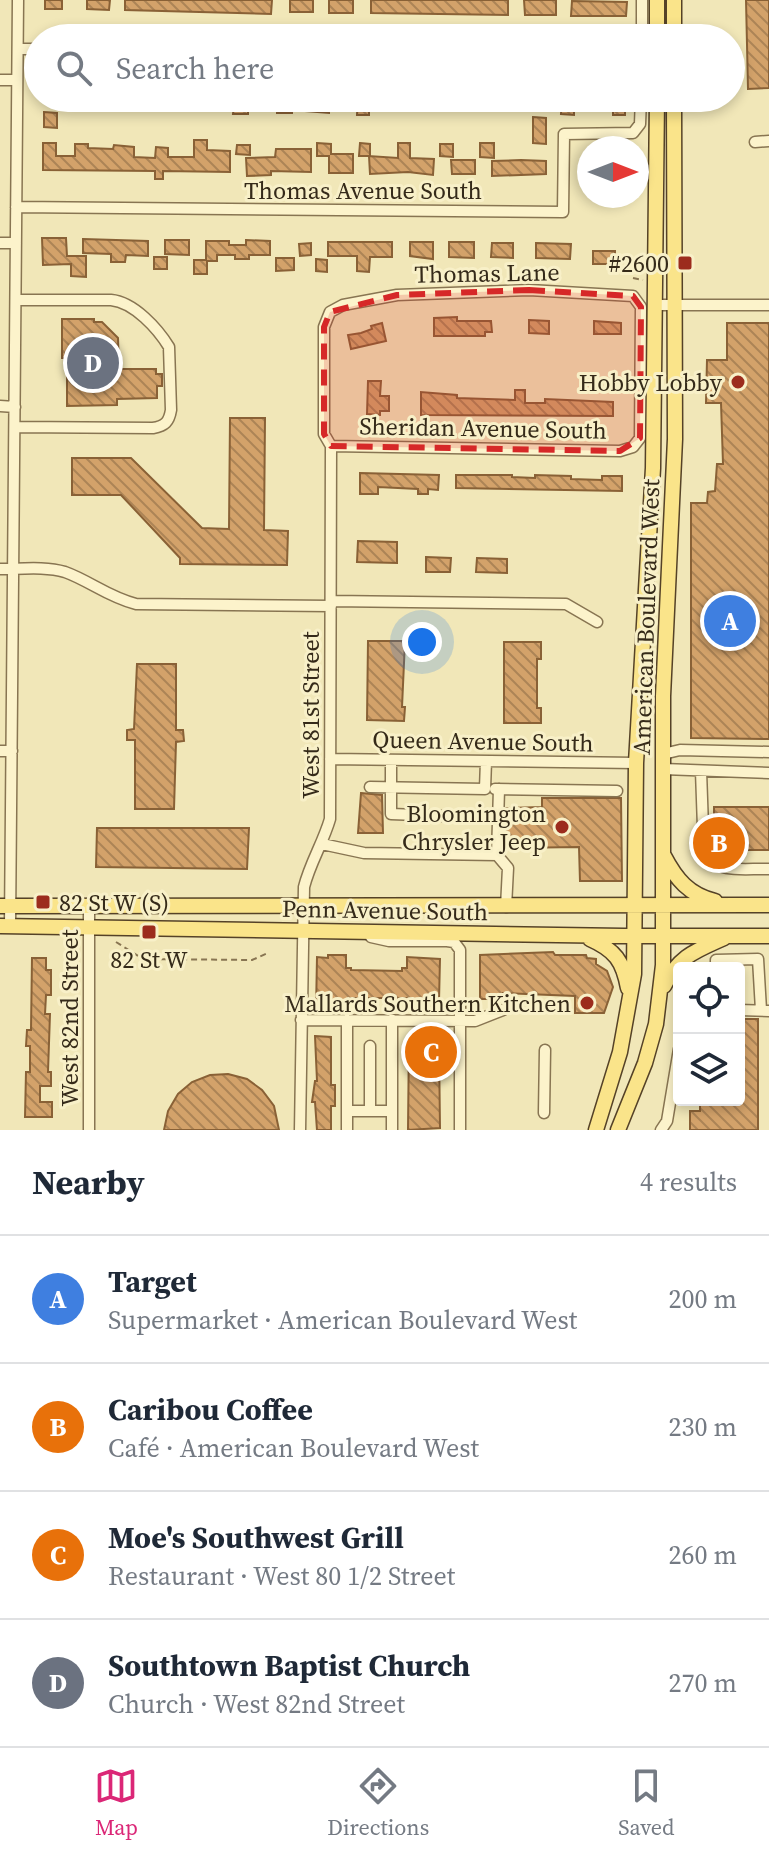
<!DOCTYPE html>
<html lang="en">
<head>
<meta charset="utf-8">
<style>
	:root { --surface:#fff; --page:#f6f6f7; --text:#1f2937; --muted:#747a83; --line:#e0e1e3; --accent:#db2777 }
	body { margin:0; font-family:"Source Serif 4",serif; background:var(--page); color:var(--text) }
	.controls { position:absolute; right:24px; bottom:24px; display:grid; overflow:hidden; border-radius:8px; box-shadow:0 4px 12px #0003 }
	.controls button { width:72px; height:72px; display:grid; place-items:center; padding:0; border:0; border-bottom:2px solid var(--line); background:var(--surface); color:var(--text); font:40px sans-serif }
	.compass { position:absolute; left:577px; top:136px; width:72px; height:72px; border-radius:50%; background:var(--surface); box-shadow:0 4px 12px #0003; rotate:90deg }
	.you { position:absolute; left:422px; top:642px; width:28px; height:28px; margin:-20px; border:6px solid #fff; border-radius:50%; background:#1a73e8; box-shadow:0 0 0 12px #1a73e833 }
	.badge { display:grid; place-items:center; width:52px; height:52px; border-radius:50%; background:var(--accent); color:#fff; font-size:26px; font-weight:700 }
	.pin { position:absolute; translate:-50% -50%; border:4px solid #fff; box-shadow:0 2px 8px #0006 }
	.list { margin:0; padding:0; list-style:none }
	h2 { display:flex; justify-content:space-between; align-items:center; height:104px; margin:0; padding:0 32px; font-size:34px }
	h2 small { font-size:26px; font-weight:400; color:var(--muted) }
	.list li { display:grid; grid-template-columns:52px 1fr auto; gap:24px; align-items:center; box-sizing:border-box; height:128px; padding:0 32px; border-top:2px solid var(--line) }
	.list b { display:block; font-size:30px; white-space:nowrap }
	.list p { margin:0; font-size:26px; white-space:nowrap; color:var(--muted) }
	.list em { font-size:26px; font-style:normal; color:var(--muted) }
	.icon { flex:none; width:44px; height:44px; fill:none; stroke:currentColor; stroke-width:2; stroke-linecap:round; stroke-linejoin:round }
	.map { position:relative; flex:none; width:769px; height:1130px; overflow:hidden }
	.search { position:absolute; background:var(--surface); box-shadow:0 4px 12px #0003; left:24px; right:24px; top:24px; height:88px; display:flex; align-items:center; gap:20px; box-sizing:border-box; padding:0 28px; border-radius:44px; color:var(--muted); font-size:30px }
	.sheet { height:616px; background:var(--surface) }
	nav { display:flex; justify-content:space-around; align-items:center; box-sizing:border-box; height:112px; border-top:2px solid var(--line); background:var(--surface); font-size:22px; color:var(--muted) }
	nav a { display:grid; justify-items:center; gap:4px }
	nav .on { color:var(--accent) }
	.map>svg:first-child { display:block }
</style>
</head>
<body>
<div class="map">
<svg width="769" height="1130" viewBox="0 0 769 1130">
	<defs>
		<pattern id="building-back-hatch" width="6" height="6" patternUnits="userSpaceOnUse" patternTransform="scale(2)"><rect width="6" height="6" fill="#d3a26a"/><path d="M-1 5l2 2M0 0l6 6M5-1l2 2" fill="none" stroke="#ac8456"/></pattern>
	</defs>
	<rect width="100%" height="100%" fill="#f1e7b8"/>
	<path fill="url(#building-back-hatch)" stroke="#896136" stroke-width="2" d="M45 0H62V9H45Z
		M87 0H110L109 10 87 9Z
		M125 0H272L271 14 125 10Z
		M290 0H313V12H290Z
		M329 0H353V13H329Z
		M371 0H508V15L371 13Z
		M524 0H556V15H525Z
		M746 0H769V88L748 89Z
		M572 1 627 2 626 16H571Z
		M235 98H248V114H233Z
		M293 98 329 102V113L292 110V113H277V101L293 102Z
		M358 98H381L382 106H369V115H357Z
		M562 98H574V115L561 114Z
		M613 98H625V115H613Z
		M112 99H124V110H112Z
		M154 99H166L167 111H155Z
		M44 112 57 113V128L44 127Z
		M533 117 546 118V144L533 143Z
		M194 140H207V150L230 151V172L163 171V179H155V171L43 170V143H56V156H75V144H88V148L113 149 114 145 134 147V157L155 158 156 147 168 148V157H194Z
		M317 143 331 144V154H353V173H329V156H317Z
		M360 143 370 144V156H359Z
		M398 143H410V158L434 159 433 175 408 172 370 174 369 156 398 158Z
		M480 143H494V158L480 157Z
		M440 144H453V157L440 156Z
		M237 145H250V155L236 154Z
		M276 149H311V172L271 171V175L247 176 246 158 275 157Z
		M451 160H475V174H452Z
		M521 160 546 161V174L492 176V161Z
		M42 238H66L67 256H86V277L71 276V264L43 265Z
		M83 239 148 241V256L126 255 125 262H111V254L83 253Z
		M165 240H189V255L165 254Z
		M246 240 270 241V255H249V259H235V255H217V261H207V274H194V260H206V241H229V245H246Z
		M328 242H392V257H370L369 272 357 271V256H328Z
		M410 242H433V259L410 256Z
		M449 242H474V258L449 257Z
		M311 243V255L300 256 299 244Z
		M492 243H513V258L491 257Z
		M536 243 571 244 570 259 536 258Z
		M593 251H615V264H593Z
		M154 257H167V269H154Z
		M276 258H294V270L276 271Z
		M316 259 327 260V272L316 271Z
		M457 317V321H491L492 332H485V336H434V318Z
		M62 319H94V322H102L118 338 119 369H156V374H162V386H157V398L117 399V405L67 406V358H62Z
		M529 320 549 321V334L529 333Z
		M594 321 621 323V334H594Z
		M382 323 386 341 351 349 348 335 361 333 372 329 371 326Z
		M727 323H769V739L691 738V503H707L708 492 715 491 717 464H723L721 403H706L707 360H727Z
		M368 381H381L380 396H389V411H380V415L367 414Z
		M515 390H525V403H545V399L613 402V416L421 415V392L457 395V398L515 400Z
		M230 418H265L264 530 288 531 287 565 180 564V558L121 495H72V458H131L202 528 229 529Z
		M360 473 439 475 438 490 428 489V494H418V489L378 487V494H360Z
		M456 475H512V477L535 478V475L571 476V479L602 480V476H622V491L456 488Z
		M358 541 397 542V563L357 562Z
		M426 557 451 558 450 572H426Z
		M477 558 507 559V573L476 572Z
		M368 641H405L402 707H405L404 721 367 720Z
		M504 642H541V659H537V708H541V723H504Z
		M137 664H176V730H183L184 741 176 742 174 809H135V740H127V730L134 729Z
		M361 793 382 795 383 833H358Z
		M542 798H621L622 881H580L579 847 505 848 506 808 542 807Z
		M714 807H769V850H714Z
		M97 828H249L247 869 96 867Z
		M553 952 555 955H586L587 958 596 959V964L607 971 613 987 604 1013H575V996L503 993V999H480V955Z
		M328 955H346V968H351V970L402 971V968H407V957L440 959 439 1001H432V1007L411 1006V998H348V1009L316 1010 317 957 328 958Z
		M32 958H46V970H51V995H46L45 1014H50L48 1072H51V1086H40V1102H52V1117H25L26 1072H30V1046H26L27 1030H31Z
		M739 1019H758V1130H690V1111H700V1100H739Z
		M425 1034 431 1035 434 1046H439L440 1128 408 1130 409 1035Z
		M315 1036 331 1037V1085H335V1106H331V1130H317L315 1102H312L315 1081H317Z
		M228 1074 247 1079 262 1090 274 1106 279 1130H164L168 1111 178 1094 192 1082 210 1075Z"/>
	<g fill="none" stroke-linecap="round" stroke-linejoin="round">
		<g stroke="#887552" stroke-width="13">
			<path id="minor" d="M642 38V0
				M18 49H38
				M0 80H17
				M755 142 769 141
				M16 207 563 212 564 134 633 133 640 124 641 98
				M0 243H16
				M656 305H769
				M0 406 15 407
				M15 427 153 428C165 426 169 422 171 410L169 347C158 329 134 302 111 300H16
				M0 569C21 569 45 566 65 572 90 581 108 597 136 604L331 606
				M332 601 566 604 597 622
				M0 751H12
				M663 754 680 750 769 752
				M330 759 636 763
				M391 760V814L498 818
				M663 769 769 773
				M701 771 704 856C719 874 747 868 769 869
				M370 787 485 789 486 761
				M495 789 617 791
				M322 844 364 853 497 855 499 789
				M497 855 508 868 506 907
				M10 926 18 0
				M371 937 389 941H447L454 942 460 950V1130
				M716 968V960L758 959 761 1010
				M739 1010 769 1011
				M301 1020 475 1021 503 1010
				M347 1111H392
				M370 1111V1046
				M544 1113 545 1050
				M89 1130V906
				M300 1130 304 887C310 863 323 843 330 819L331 446 324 434V327L330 312 343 305 397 295 529 290 633 296 641 307 640 438 633 447 620 451 331 446
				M347 1130V1020
				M392 1130V1020
				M661 1130 667 1121 679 1049"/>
		</g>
		<g stroke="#554227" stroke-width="17">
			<path id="major" d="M657 38V0
				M674 38V0
				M664 856C676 879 689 895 715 901
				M0 906 769 905
				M0 926 624 936H769
				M590 939C615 950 623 961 628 988
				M664 986C679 956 695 951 724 938
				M596 1130 620 1052 634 974 636 763 653 468 657 98
				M618 1130 645 1063 656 1024 663 965V696L675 439 674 98"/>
		</g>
		<path stroke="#887552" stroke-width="2" stroke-dasharray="6 4" stroke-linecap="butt" d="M633 278 643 280
			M116 942 143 959 252 960 268 953"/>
		<use href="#minor" stroke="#fcf3cb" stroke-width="10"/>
		<use href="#major" stroke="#fae48a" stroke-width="14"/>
	</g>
	<path fill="#d62828" fill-opacity="0.2" stroke="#d62828" stroke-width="6" stroke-dasharray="16 10" stroke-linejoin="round" d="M529 290 633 296 641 307 640 438 620 451 331 446 324 434V327L330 312 397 295Z"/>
	<g fill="#9c2c1d" stroke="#f8f0c8" stroke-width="3">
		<rect x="677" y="255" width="16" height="16" rx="4"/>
		<circle cx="738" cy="382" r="8"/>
		<circle cx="562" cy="827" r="8"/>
		<rect x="35" y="894" width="16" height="16" rx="4"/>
		<rect x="141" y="924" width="16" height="16" rx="4"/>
		<circle cx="587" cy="1003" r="8"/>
	</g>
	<g text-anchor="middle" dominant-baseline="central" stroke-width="6" stroke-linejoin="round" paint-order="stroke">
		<g font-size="24" fill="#352a19" stroke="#f8f0c8">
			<text x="363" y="190">Thomas Avenue South</text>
			<text transform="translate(487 273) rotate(-1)">Thomas Lane</text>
			<text transform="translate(483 428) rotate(1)">Sheridan Avenue South</text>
			<text transform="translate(646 617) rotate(-88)">American Boulevard West</text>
			<text transform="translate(310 715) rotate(-90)">West 81st Street</text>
			<text transform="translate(483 741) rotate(1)">Queen Avenue South</text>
			<text transform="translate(385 910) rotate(1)">Penn Avenue South</text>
			<text transform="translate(69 1018) rotate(-90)">West 82nd Street</text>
		</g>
		<g font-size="24" fill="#352a19" stroke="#f8f0c8" text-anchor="end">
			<text x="669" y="263">#2600</text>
			<text x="722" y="382">Hobby Lobby</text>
			<text x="546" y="813">Bloomington<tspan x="546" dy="28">Chrysler Jeep</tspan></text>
			<text x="59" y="902" text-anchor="start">82 St W (S)</text>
			<text x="149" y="959" text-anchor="middle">82 St W</text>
			<text x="571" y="1003">Mallards Southern Kitchen</text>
		</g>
	</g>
</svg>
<div class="controls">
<button><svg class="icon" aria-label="locate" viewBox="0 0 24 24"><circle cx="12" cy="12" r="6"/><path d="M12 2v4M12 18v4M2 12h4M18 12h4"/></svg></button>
<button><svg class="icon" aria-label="layers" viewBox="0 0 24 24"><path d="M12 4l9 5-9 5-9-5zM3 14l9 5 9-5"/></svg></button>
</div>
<svg class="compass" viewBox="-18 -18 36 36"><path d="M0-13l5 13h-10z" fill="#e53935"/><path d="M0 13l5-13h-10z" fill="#747a83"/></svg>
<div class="you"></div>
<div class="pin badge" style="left:730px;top:621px;background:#3f7fe0">A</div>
<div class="pin badge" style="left:719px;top:843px;background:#e8710a">B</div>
<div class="pin badge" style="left:431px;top:1052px;background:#e8710a">C</div>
<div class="pin badge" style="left:93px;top:363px;background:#6b7280">D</div>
<div class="search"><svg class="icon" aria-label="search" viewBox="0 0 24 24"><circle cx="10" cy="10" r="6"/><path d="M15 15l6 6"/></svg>Search here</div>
</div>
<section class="sheet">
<h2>Nearby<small>4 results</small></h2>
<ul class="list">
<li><span class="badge" style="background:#3f7fe0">A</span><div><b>Target</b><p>Supermarket · American Boulevard West</p></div><em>200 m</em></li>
<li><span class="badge" style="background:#e8710a">B</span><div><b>Caribou Coffee</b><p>Café · American Boulevard West</p></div><em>230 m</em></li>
<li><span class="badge" style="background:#e8710a">C</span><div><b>Moe's Southwest Grill</b><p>Restaurant · West 80 1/2 Street</p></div><em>260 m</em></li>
<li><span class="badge" style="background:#6b7280">D</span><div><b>Southtown Baptist Church</b><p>Church · West 82nd Street</p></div><em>270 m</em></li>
</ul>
</section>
<nav>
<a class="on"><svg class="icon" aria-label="map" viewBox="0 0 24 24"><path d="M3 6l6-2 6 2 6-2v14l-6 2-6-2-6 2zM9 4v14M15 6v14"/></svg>Map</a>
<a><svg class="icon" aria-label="directions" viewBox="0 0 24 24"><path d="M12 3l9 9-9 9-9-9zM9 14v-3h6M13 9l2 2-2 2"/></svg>Directions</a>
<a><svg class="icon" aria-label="saved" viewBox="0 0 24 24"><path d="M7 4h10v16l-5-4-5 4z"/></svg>Saved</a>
</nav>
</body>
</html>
